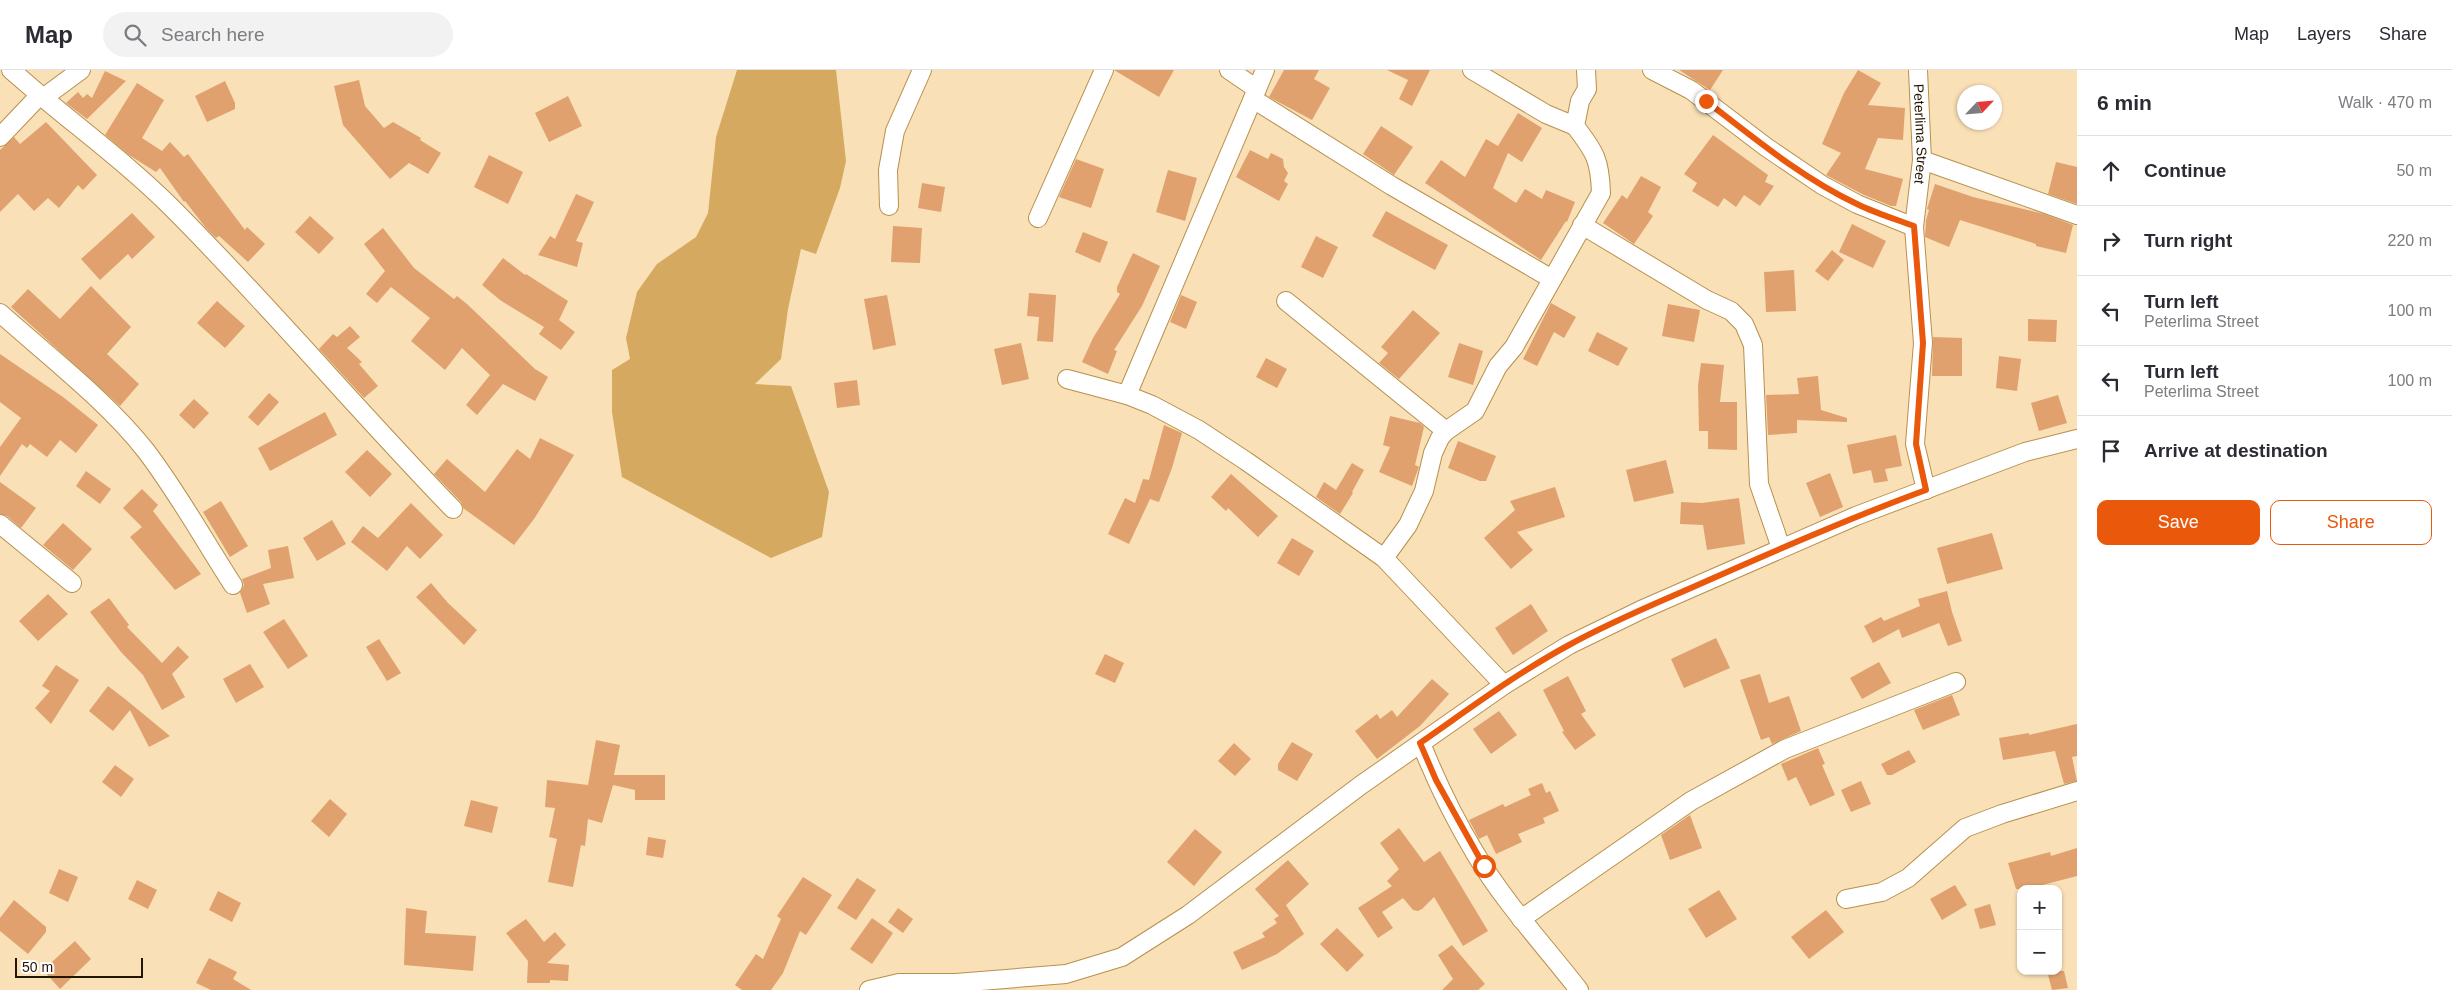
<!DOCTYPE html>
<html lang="en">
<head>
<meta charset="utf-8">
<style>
	:root { --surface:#fff; --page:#f2f2f3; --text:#2b2b33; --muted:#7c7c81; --line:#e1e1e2; --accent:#ea580c }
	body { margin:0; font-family:Arial,sans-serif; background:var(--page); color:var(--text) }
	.controls { position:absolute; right:15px; bottom:15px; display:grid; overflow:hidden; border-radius:10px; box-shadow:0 1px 4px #0004 }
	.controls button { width:45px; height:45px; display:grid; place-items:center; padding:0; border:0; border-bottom:1px solid var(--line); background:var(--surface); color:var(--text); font:25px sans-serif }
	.compass { position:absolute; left:1957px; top:15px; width:45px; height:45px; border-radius:50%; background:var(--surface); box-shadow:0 1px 4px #0004; rotate:64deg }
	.scale { position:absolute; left:15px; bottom:12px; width:128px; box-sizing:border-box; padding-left:5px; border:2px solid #241500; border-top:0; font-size:14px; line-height:18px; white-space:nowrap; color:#241500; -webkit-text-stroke:4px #fff; paint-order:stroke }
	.stop { position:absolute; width:15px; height:15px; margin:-11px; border:4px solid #ea580c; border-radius:50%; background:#fff }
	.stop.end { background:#ea580c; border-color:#fff; box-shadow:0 1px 5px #0008 }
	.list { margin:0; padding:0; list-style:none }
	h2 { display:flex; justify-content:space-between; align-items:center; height:65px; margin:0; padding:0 20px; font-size:21px }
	h2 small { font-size:16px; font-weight:400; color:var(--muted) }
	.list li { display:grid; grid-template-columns:32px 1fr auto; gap:15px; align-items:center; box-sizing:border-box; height:70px; padding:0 20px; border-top:1px solid var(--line) }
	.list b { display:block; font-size:19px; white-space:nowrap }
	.list p { margin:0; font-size:16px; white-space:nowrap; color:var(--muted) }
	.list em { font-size:16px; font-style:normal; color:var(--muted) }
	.actions { display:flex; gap:10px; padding:15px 20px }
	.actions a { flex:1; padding:11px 0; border:1px solid var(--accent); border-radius:10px; text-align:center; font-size:18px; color:var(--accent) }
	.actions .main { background:var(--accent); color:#fff }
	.icon { flex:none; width:28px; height:28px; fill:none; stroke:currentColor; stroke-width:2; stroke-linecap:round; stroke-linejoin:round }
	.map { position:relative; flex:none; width:2077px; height:920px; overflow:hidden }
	header { display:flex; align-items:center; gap:30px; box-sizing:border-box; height:70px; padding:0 25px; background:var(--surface); border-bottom:1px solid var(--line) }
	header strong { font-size:24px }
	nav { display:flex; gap:28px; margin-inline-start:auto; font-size:18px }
	.search { width:350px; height:45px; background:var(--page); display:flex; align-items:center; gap:12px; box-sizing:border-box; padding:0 18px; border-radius:28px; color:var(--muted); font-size:19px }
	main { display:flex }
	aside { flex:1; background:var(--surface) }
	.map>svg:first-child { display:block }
</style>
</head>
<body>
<header>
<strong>Map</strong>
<div class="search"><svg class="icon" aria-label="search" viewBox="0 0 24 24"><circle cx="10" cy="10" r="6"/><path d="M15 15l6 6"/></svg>Search here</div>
<nav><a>Map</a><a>Layers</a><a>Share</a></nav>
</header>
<main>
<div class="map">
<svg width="2077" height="920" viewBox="0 0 2077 920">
	<rect width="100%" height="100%" fill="#f9e0b7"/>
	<path fill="#d5aa60" d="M737 0H836L846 91 840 118 816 184 801 179 788 239 781 289 755 314 791 316 829 422 822 467 771 488 622 407 612 342V300L630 289 626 268 637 222 657 194 696 167 708 143 716 67Z"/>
	<path fill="#e0a16e" d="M1114 0H1174L1159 27Z
		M1284 0H1319L1314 9 1330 18 1312 50 1269 27Z
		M1387 0H1430L1412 36 1399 29 1408 10Z
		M1679 0H1723L1710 20Z
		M1858 0 1881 13 1868 35 1905 38 1903 70 1878 68 1865 99 1903 109 1896 136H1891L1862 124 1826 105 1841 83 1822 74 1844 23Z
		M105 1 126 11 87 49 66 33 78 22 83 28 87 24 92 28Z
		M359 10 365 36 384 58 393 52 421 68 420 70 441 83 428 104 409 93 390 109 343 55 334 16Z
		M225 11 235 33V39L207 52 195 26Z
		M137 13 164 30 142 68 162 81 170 72 184 87 188 84 245 160 247 157 265 174 248 192 219 166 216 168 206 158 185 131 184 132 160 98 156 102 129 85 105 65Z
		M568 26 582 56 549 72 535 43Z
		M1518 43 1542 58 1522 92 1508 83 1493 118 1516 133 1525 119 1542 129 1546 120 1575 132 1567 152 1566 151 1541 190 1425 113 1441 90 1465 107 1486 69 1498 76Z
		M46 52 97 105 83 120 78 115 59 138 48 128 34 141 18 124 0 142V80L14 67 20 74Z
		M1381 56 1413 77 1394 105 1363 84Z
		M1713 65 1768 105 1765 112 1774 116 1760 136 1744 125 1736 137 1724 128 1718 137 1692 121 1697 113 1684 104Z
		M1250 80 1268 89 1271 83 1283 89 1284 97 1288 103 1284 111 1288 114 1279 131 1236 107Z
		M489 85 523 102 508 134 474 117Z
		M1076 89 1104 99 1091 138 1059 127Z
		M2056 92 2077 97V134L2048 124Z
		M1168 100 1197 108 1185 151 1156 142Z
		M1641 106 1661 117 1648 142 1653 146 1634 174 1603 153 1622 125 1627 129Z
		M922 113 945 117 941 142 918 138Z
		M1935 114 1973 127 2044 144 2073 155 2066 183 2036 176V174L1960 150 1949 177 1925 167 1926 150 1929 140 1927 139Z
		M576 124 594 132 576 171 583 173 577 197 538 185 550 166 555 169Z
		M1386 141 1448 175 1435 200 1372 166Z
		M132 143 155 167 132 189 128 184 100 210 81 189Z
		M310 146 334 168 319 184 295 162Z
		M1852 154 1886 171 1873 198 1839 182Z
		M893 156 922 158 920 193 891 192Z
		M383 158 414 198 454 229 457 226 467 234 535 299 548 307 535 331 503 314 477 345 466 335 490 305 462 278 445 300 411 271 430 248 391 217 377 233 366 224 385 201 364 174Z
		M1083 162 1108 172 1100 193 1075 182Z
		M1316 166 1338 177 1323 208 1301 197Z
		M1832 180 1844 190 1828 211 1815 201Z
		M1133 183 1160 196 1142 236 1114 280 1117 281 1108 304 1082 292 1093 268 1120 224 1117 222V217Z
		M503 188 525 205 526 204 568 231 559 250 575 262 561 280 539 264 544 257 500 230 482 215Z
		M1794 200 1796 241 1766 242 1764 202Z
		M91 216 131 257 107 284 139 314 120 336 11 237 28 219 60 249Z
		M1029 223 1056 225 1053 272 1037 271 1039 247 1027 246Z
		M887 225 896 275 873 280 864 229Z
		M1181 225 1197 232 1186 259 1170 252Z
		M217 231 245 256 225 278 197 253Z
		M1551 233 1576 247 1564 268 1554 262 1537 296 1523 289Z
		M1668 234 1700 240 1694 272 1662 266Z
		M1413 240 1440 263 1399 309 1379 293 1388 283 1381 277Z
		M2028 249 2057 250 2056 272 2028 271Z
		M350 256 360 267 347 278 362 292 359 294 378 316 364 328 319 279 333 264 337 267Z
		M1597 262 1628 278 1618 296 1588 281Z
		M1933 267 1962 268V306H1932Z
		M1021 273 1029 309 1002 315 994 279Z
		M1459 273 1483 281 1473 315 1448 307Z
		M0 284 63 327 98 355 76 383 60 370 47 387 30 374 27 378 22 374 0 406V377L21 348 0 332Z
		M1999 286 2021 289 2017 321 1996 318Z
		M1266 288 1287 299 1277 318 1256 307Z
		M1701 293 1724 295 1720 332H1737V380L1708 379V361H1699L1698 316Z
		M1818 306 1821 340 1847 348V352L1797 350V363L1768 365 1766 325 1799 324 1797 308Z
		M857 310 860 335 837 338 834 313Z
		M269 323 279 332 258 356 248 347Z
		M2058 325 2067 353 2039 361 2031 333Z
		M194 329 209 343 194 359 179 345Z
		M325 342 337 365 270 401 258 378Z
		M1390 346 1420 353 1424 357 1415 395 1419 397 1412 416 1379 402 1390 377 1383 375Z
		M1164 355 1182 363 1172 398 1159 432 1150 429 1129 474 1108 464 1125 428 1135 433 1143 409 1149 410Z
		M1896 365 1902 396 1885 399 1888 411 1874 413 1871 400 1853 404 1847 375Z
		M540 368 574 385 534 449 514 475 463 438 461 432 434 404 447 389 485 422 517 379 530 389Z
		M1458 371 1496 386 1486 411H1480L1448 398Z
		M367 380 392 404 370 427 345 402Z
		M1666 390 1674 423 1634 432 1626 400Z
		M1352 393 1364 400 1352 422 1353 423 1340 444 1316 427 1324 412 1336 420Z
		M86 401 111 419 100 434 76 416Z
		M1830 403 1843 437 1820 447 1806 413Z
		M1231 404 1278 446 1258 467 1228 438 1226 441 1211 427Z
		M0 412 36 438 21 458 7 446 0 444Z
		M1555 417 1565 447 1517 462 1533 480 1511 499 1484 468 1515 440 1510 431Z
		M142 419 158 435 153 441 201 504 175 520 130 467 142 457 123 438Z
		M1739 428 1745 474 1707 480 1703 455 1680 454 1681 432 1702 433Z
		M221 431 248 476 230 487 203 442Z
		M411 433 443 465 420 489 407 476 387 501 351 472 363 456 378 468Z
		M332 450 346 474 317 491 303 468Z
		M63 453 92 479 73 500 43 475Z
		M1992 463 2003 499 1947 514 1937 478Z
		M1292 468 1314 481 1299 506 1277 493Z
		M288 476 294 508 263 514 270 534 247 543 240 523 244 515 242 509 271 498 268 480Z
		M431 513 448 533 477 560 464 575 416 527Z
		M1947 521 1952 542 1962 571 1948 576 1939 553 1902 568 1899 559 1873 573 1864 556 1881 547 1884 551 1920 536 1918 529Z
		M48 524 68 544 38 571 19 551Z
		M109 528 129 555 127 557 162 593 178 576 189 587 172 604 185 627 162 640 143 605 121 582 90 542Z
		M1531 534 1548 561 1513 585 1495 558Z
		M284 549 308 586 288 599 263 562Z
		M1716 568 1730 598 1684 618 1671 589Z
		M379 569 401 603 387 611 366 577Z
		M1105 584 1124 593 1115 613 1095 604Z
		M1879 592 1891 613 1862 629 1850 608Z
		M250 594 264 617 236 633 223 609Z
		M56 595 79 610 51 654 35 638 50 621 42 616Z
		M1760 604 1769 633 1789 626 1801 661 1772 674 1769 667 1761 670 1740 610Z
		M1568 606 1586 641 1581 644 1596 665 1575 680 1562 662 1564 661 1543 620Z
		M1432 609 1449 624 1420 656 1377 689 1355 661 1377 644 1380 649 1392 640 1397 647Z
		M108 616 125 629 170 666 149 677 130 640 113 661 89 641Z
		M1952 625 1960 645 1923 660 1914 640Z
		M1499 641 1517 665 1491 684 1473 659Z
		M2077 654V686L2072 687 2077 711 2064 714 2055 681 2003 690 1999 668 2029 663V665Z
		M596 670 620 675 614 705H665V730H635V720L613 715 602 753 588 749 585 776 581 775 573 817 548 812 557 769 549 767 555 738 545 737 547 710 588 715Z
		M1292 672 1313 684 1297 711 1278 700V694Z
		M1234 673 1251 689 1235 706 1218 691Z
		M1818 678 1825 694 1822 695 1835 725 1810 736 1796 707 1788 711 1781 694Z
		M1909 680 1916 692 1892 705H1887L1881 694Z
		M115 695 134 709 121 727 102 712Z
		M1861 711 1871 734 1851 742 1841 720Z
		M1542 713 1546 723 1550 721 1559 741 1543 748 1545 753 1518 764 1522 772 1496 784 1487 765 1479 769 1469 750 1503 734 1505 737 1531 725 1528 719Z
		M330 729 347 744 329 767 311 751Z
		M471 730 498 737 492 763 464 756Z
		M1690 745 1702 778 1670 790 1661 765Z
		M1399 758 1424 792 1440 781 1488 861 1463 876 1434 827 1422 839 1418 841 1413 840 1403 828 1382 842 1393 858 1378 868 1358 838 1392 816 1387 811 1399 799 1380 773Z
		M1195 759 1222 782 1194 816 1167 792Z
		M648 767 666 770 663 788 646 785Z
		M2077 778V806L2027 819H2016L2008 793 2050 782 2051 786Z
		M1288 790 1309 814 1286 835 1304 864 1277 884 1242 900 1233 882 1265 867 1262 863 1277 853 1274 849 1279 846 1255 819Z
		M59 799 78 807 68 832 49 823Z
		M803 807 832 825 806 865 800 861 783 903 771 920H742L735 915 756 884 763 889 781 849 777 846Z
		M857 808 876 820 856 850 837 838Z
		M137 810 157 820 148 839 128 829Z
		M1955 815 1967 835 1942 850 1930 829Z
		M1719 820 1737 849 1706 868 1688 839Z
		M218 821 241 833 232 852 209 840Z
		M14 830 46 857V862L28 884 0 861V848Z
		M1990 834 1996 855 1980 859 1974 839Z
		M406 838 427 841 425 863 476 866 473 901 404 895Z
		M898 838 913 849 903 863 888 852Z
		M1826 840 1844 862 1809 889 1791 867Z
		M872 848 893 863 872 894 850 879Z
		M526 849 544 872 555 862 566 875 547 893 569 895 568 911 550 910V913H527L528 891 506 863Z
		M1337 858 1364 885 1347 902 1320 874Z
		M75 871 91 889 60 919 43 900Z
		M1452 875 1485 914 1478 920H1442L1453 909 1438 885Z
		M209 888 237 902 233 909 251 920H211L196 913Z
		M2047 901H2064L2068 918 2052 920Z"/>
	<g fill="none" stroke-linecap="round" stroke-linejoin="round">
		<g stroke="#b8904b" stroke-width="20">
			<g id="street">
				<path d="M1229 0 1257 19"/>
				<path d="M1472 0 1546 44 1575 56"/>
				<path d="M1652 0 1691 20 1766 77 1822 115 1857 134 1914 157"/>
				<path id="s1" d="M1918 0 1922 90 1914 157 1923 273 1915 374 1926 420"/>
				<path d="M40 25C84 62 131 97 172 138 269 235 357 340 453 439"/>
				<path d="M43 28 81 0"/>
				<path d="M1253 29 1392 116 1552 209"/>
				<path d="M0 67 40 25 11 0"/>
				<path d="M1922 90 2077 145"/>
				<path d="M889 136 888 100 895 61 922 0"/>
				<path d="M1038 148 1104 0"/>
				<path d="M1582 155 1707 230 1731 241 1744 254 1753 275 1759 414 1781 478"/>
				<path d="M1286 231 1446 361"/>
				<path d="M0 243C47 285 108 332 146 381 178 423 204 470 233 515"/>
				<path d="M1067 309 1127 325 1152 335 1199 360 1246 391 1384 488 1504 615"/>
				<path d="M1127 325 1265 0"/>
				<path d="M0 454 72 513"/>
				<path d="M1384 488 1408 455 1424 421 1433 383 1440 368 1446 361 1475 341 1498 296 1514 277 1601 123C1600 90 1595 82 1575 56L1580 31 1587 19 1586 0"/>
				<path d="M1421 673C1436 711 1454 748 1475 783 1504 832 1544 875 1579 920"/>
				<path d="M1846 829 1882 822 1908 808 1965 758 2002 744 2077 721"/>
				<path d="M1521 849 1691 731 1785 679 1956 612"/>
				<path d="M869 920 899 913H956L1066 904 1122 887 1188 845 1361 715 1504 615 1569 575 1641 540 1856 446 2025 382 2077 369"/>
			</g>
		</g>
		<use href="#street" stroke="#fff" stroke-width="18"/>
	</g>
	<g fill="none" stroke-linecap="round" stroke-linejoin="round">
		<path stroke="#ea580c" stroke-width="6" d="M1484 796 1436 710 1420 673C1469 639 1517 603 1569 575 1614 550 1662 531 1709 510 1781 478 1852 447 1926 420L1916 374 1923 273 1914 156C1895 149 1875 143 1857 134 1802 108 1754 68 1706 31"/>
	</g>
	<g text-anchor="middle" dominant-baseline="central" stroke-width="4.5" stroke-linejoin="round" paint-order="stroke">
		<g font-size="14" fill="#241500" stroke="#fff">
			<text stroke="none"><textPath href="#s1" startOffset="64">Peterlima Street</textPath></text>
		</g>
	</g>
</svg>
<div class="controls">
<button>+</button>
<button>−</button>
</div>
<svg class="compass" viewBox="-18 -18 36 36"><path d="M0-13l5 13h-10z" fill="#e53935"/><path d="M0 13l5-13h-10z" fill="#7c7c81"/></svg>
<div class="scale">50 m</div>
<div class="stop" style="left:1484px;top:796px"></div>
<div class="stop end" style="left:1706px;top:31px"></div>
</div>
<aside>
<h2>6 min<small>Walk · 470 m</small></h2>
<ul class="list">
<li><svg class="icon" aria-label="ahead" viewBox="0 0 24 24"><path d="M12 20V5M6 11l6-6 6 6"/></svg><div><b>Continue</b></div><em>50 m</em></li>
<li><svg class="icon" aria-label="right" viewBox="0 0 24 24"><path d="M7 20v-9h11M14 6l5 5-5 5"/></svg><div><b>Turn right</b></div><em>220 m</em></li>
<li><svg class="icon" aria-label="left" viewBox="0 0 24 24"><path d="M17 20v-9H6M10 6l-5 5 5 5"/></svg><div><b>Turn left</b><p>Peterlima Street</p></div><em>100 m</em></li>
<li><svg class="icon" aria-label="left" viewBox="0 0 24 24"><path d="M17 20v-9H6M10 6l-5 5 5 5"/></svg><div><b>Turn left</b><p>Peterlima Street</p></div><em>100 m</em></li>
<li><svg class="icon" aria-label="arrive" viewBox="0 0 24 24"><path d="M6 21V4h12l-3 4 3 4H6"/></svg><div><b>Arrive at destination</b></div></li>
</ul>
<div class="actions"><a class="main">Save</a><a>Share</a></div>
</aside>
</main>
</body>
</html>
